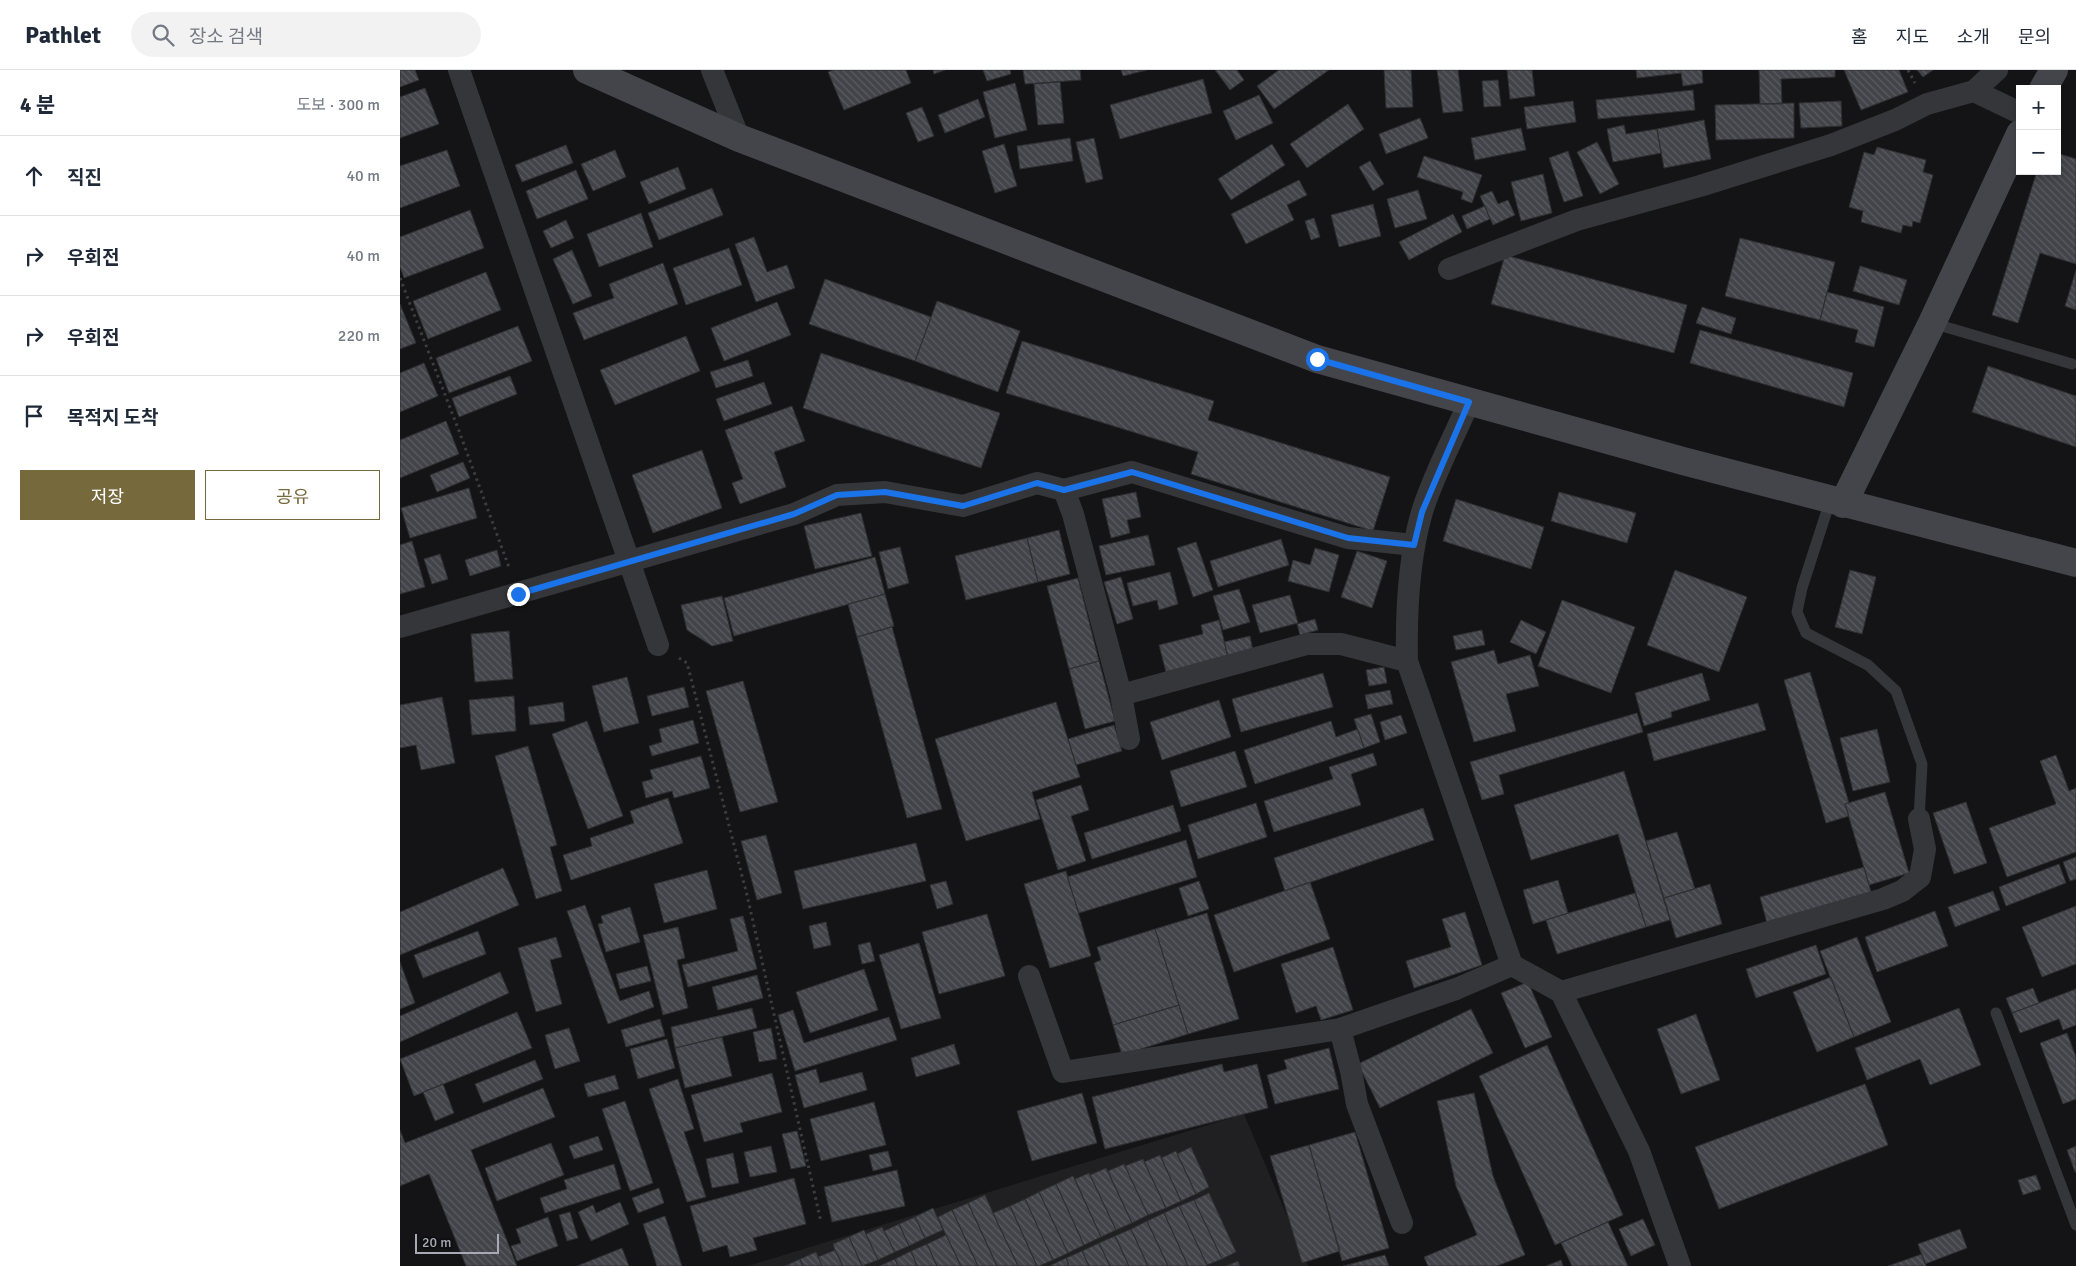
<!DOCTYPE html>
<html lang="ko">
<head>
<meta charset="utf-8">
<style>
	:root { --surface:#fff; --page:#f2f2f3; --text:#1f2937; --muted:#747a83; --line:#e0e1e3; --accent:#76693c }
	body { margin:0; font-family:Signika,"Noto Sans KR",sans-serif; background:var(--page); color:var(--text) }
	.controls { position:absolute; right:15px; top:15px; display:grid; overflow:hidden; border-radius:0px; box-shadow:0 2px 8px #0003 }
	.controls button { width:45px; height:45px; display:grid; place-items:center; padding:0; border:0; border-bottom:1px solid var(--line); background:var(--surface); color:var(--text); font:25px sans-serif }
	.scale { position:absolute; left:15px; bottom:12px; width:84px; box-sizing:border-box; padding-left:5px; border:2px solid #a7aab5; border-top:0; font-size:14px; line-height:18px; white-space:nowrap; color:#a7aab5; -webkit-text-stroke:4px #0f0f11; paint-order:stroke }
	.stop { position:absolute; width:15px; height:15px; margin:-11px; border:4px solid #1a73e8; border-radius:50%; background:#fff }
	.stop.end { background:#1a73e8; border-color:#fff; box-shadow:0 1px 5px #0008 }
	.list { margin:0; padding:0; list-style:none }
	h2 { display:flex; justify-content:space-between; align-items:center; height:65px; margin:0; padding:0 20px; font-size:21px }
	h2 small { font-size:16px; font-weight:400; color:var(--muted) }
	.list li { display:grid; grid-template-columns:32px 1fr auto; gap:15px; align-items:center; box-sizing:border-box; height:80px; padding:0 20px; border-top:1px solid var(--line) }
	.list b { display:block; font-size:19px; white-space:nowrap }
	.list em { font-size:16px; font-style:normal; color:var(--muted) }
	.actions { display:flex; gap:10px; padding:15px 20px }
	.actions a { flex:1; padding:11px 0; border:1px solid var(--accent); border-radius:0px; text-align:center; font-size:18px; color:var(--accent) }
	.actions .main { background:var(--accent); color:#fff }
	.icon { flex:none; width:28px; height:28px; fill:none; stroke:currentColor; stroke-width:2; stroke-linecap:round; stroke-linejoin:round }
	.map { position:relative; flex:none; width:1676px; height:1196px; overflow:hidden }
	header { display:flex; align-items:center; gap:30px; box-sizing:border-box; height:70px; padding:0 25px; background:var(--surface); border-bottom:1px solid var(--line) }
	header strong { font-size:24px }
	nav { display:flex; gap:28px; margin-inline-start:auto; font-size:18px }
	.search { width:350px; height:45px; background:var(--page); display:flex; align-items:center; gap:12px; box-sizing:border-box; padding:0 18px; border-radius:28px; color:var(--muted); font-size:19px }
	main { display:flex }
	aside { flex:1; background:var(--surface) }
	.map>svg:first-child { display:block }
</style>
</head>
<body>
<header>
<strong>Pathlet</strong>
<div class="search"><svg class="icon" aria-label="search" viewBox="0 0 24 24"><circle cx="10" cy="10" r="6"/><path d="M15 15l6 6"/></svg>장소 검색</div>
<nav><a>홈</a><a>지도</a><a>소개</a><a>문의</a></nav>
</header>
<main>
<aside>
<h2>4 분<small>도보 · 300 m</small></h2>
<ul class="list">
<li><svg class="icon" aria-label="ahead" viewBox="0 0 24 24"><path d="M12 20V5M6 11l6-6 6 6"/></svg><div><b>직진</b></div><em>40 m</em></li>
<li><svg class="icon" aria-label="right" viewBox="0 0 24 24"><path d="M7 20v-9h11M14 6l5 5-5 5"/></svg><div><b>우회전</b></div><em>40 m</em></li>
<li><svg class="icon" aria-label="right" viewBox="0 0 24 24"><path d="M7 20v-9h11M14 6l5 5-5 5"/></svg><div><b>우회전</b></div><em>220 m</em></li>
<li><svg class="icon" aria-label="arrive" viewBox="0 0 24 24"><path d="M6 21V4h12l-3 4 3 4H6"/></svg><div><b>목적지 도착</b></div></li>
</ul>
<div class="actions"><a class="main">저장</a><a>공유</a></div>
</aside>
<div class="map">
<svg width="1676" height="1196" viewBox="0 0 1676 1196">
	<defs>
		<pattern id="building-back-hatch" width="6" height="6" patternUnits="userSpaceOnUse" patternTransform="scale(1.25)"><rect width="6" height="6" fill="#434449"/><path d="M-1 5l2 2M0 0l6 6M5-1l2 2" fill="none" stroke="#5b5c61"/></pattern>
	</defs>
	<rect width="100%" height="100%" fill="#141416"/>
	<path fill="#202022" d="M844 1044 908 1196H348Z"/>
	<path fill="url(#building-back-hatch)" stroke="#2f2e31" d="M0 0H15L19 10 0 17Z
		M433 0H506L511 13 444 40 428 2Z
		M533 0H545L534 4Z
		M583 0H610L611 4 587 11Z
		M623 0H680L681 10 625 14Z
		M721 0H747L723 6Z
		M815 0H837L844 10 830 20Z
		M879 0H929L874 39 857 16Z
		M984 0H1011L1013 37 986 38Z
		M1037 0H1058L1063 41 1043 43Z
		M1107 0H1132L1135 26 1110 29Z
		M1236 0H1302L1303 13 1283 16 1281 3 1237 8Z
		M1359 0H1435V7L1381 9 1382 34H1360Z
		M1444 0H1499L1508 22 1461 40Z
		M1517 0H1533L1523 7Z
		M803 9 812 43 720 69 710 35Z
		M1098 10 1101 36 1084 37 1082 11Z
		M660 12 664 53 638 55 634 14Z
		M615 13 627 60 595 68 583 22Z
		M25 18 39 54 0 68V27Z
		M1293 20 1295 40 1198 49 1196 30Z
		M859 25 873 53 836 70 823 41Z
		M578 29 585 47 545 63 538 45Z
		M1173 31 1176 52 1127 59 1124 37Z
		M1441 31 1442 56 1401 58 1399 33Z
		M1394 33V68L1316 70 1315 35Z
		M948 34 964 59 907 98 890 74Z
		M522 37 534 66 518 72 506 43Z
		M1020 48 1028 68 986 84 979 64Z
		M1304 50 1311 89 1264 98 1257 59Z
		M1224 55 1226 64 1257 59 1261 83 1213 92 1207 59Z
		M1121 58 1126 80 1075 90 1071 68Z
		M670 68 673 91 620 99 617 76Z
		M694 68 703 109 686 113 676 72Z
		M1197 72 1219 114 1200 124 1177 82Z
		M604 74 617 116 595 123 582 81Z
		M872 74 885 95 831 130 818 109Z
		M166 75 173 93 122 112 115 95Z
		M1477 77 1526 90 1523 102 1533 105 1520 153 1513 151 1512 157 1503 155 1501 163 1461 152 1463 141 1449 137 1464 82 1474 85Z
		M47 80 60 116 0 138V96Z
		M215 80 226 107 193 121 181 94Z
		M1168 81 1183 126 1164 132 1149 88Z
		M1657 83 1676 89V194L1640 183 1618 253 1592 245 1637 101H1657Z
		M1024 86 1082 105 1072 133 1061 129 1063 122 1017 107Z
		M970 91 984 114 973 121 959 97Z
		M278 97 286 119 249 134 240 112Z
		M176 100 188 129 137 149 126 121Z
		M1143 104 1152 143 1121 151 1111 112Z
		M899 110 907 125 887 135 894 150 846 174 831 144Z
		M312 118 323 145 259 170 248 143Z
		M1018 120 1027 149 995 158 987 129Z
		M1092 121 1098 134 1108 130 1115 145 1093 155 1080 126Z
		M973 134 981 166 939 177 931 145Z
		M1085 136 1090 149 1067 159 1062 146Z
		M70 140 84 178 4 208 0 197V167Z
		M241 143 253 177 199 197 187 164Z
		M1053 144 1062 162 1009 190 999 172Z
		M914 148 920 167 911 170 905 151Z
		M166 150 174 168 151 178 143 161Z
		M354 167 367 202 387 195 395 218 356 232 335 174Z
		M1340 168 1435 192 1420 250 1325 226Z
		M329 178 342 215 286 235 273 198Z
		M172 180 192 226 173 234 153 189Z
		M1105 185 1287 235 1274 283 1091 234Z
		M263 193 278 234 184 270 173 243 214 228 209 214Z
		M1460 196 1507 210 1499 235 1453 221Z
		M1676 200V240L1665 236Z
		M86 202 101 240 28 269 13 231Z
		M425 209 531 247 515 291 409 254Z
		M1427 222 1484 237 1474 277 1455 272 1458 260 1420 250Z
		M537 231 620 261 598 322 515 291Z
		M377 232 391 265 324 291 311 258Z
		M0 234 16 273 0 279Z
		M1302 237 1336 248 1331 264 1296 253Z
		M118 256 132 291 49 323 36 288Z
		M1300 260 1453 303 1444 337 1290 293Z
		M286 266 300 301 215 335 200 300Z
		M622 271 814 331 808 350 990 407 973 461 791 404 798 382 606 323Z
		M421 283 600 343 581 398 403 338Z
		M348 290 353 306 316 318 310 302Z
		M24 293 38 326 0 342V303Z
		M1588 296 1676 326V377L1572 342Z
		M110 306 117 324 59 347 52 328Z
		M364 312 372 334 324 351 316 329Z
		M392 336 405 371 374 382 386 417 340 434 332 413 343 409 325 360Z
		M46 351 59 384 0 408V370Z
		M302 380 322 438 253 463 232 405Z
		M63 392 70 408 37 422 30 405Z
		M69 418 77 448 10 468 1 438Z
		M736 422 741 447 727 450 730 463 711 468 702 429Z
		M1159 422 1236 443 1227 473 1151 451Z
		M1056 429 1144 457 1131 499 1043 471Z
		M461 443 472 486 415 499 404 456Z
		M659 460 670 504 638 512 627 468Z
		M748 465 755 495 706 505 699 476Z
		M627 468 638 512 566 530 555 486Z
		M881 469 889 495 818 517 810 491Z
		M12 471 25 517 0 524V475Z
		M796 472 813 520 793 527 777 478Z
		M500 477 509 513 488 519 479 482Z
		M915 478 939 485 929 522 888 511 893 490 910 495Z
		M97 480 101 496 70 506 65 490Z
		M957 481 987 491 972 538 941 527Z
		M40 484 48 509 32 514 24 489Z
		M475 487 485 524 334 566 324 528Z
		M1275 500 1347 527 1319 602 1247 575Z
		M1450 500 1476 507 1462 564 1435 557Z
		M770 502 778 534 759 540 757 530 733 536 727 513Z
		M721 507 733 549 717 554 704 512Z
		M678 508 699 591 669 599 647 516Z
		M839 519 850 552 823 560 813 526Z
		M485 524 494 556 457 567 448 534Z
		M890 525 898 553 860 563 852 535Z
		M322 526 333 571 312 576 287 560 281 535Z
		M1162 530 1235 557 1211 623 1138 596Z
		M915 549 918 560 900 565 897 554Z
		M819 550 828 587 766 602 759 575 803 564 801 555Z
		M1121 550 1146 562 1136 584 1110 572Z
		M492 557 542 739 507 748 457 567Z
		M1082 560 1085 575 1056 580 1053 566Z
		M109 561 113 609 75 612 71 564Z
		M850 566 853 581 828 587 824 572Z
		M1094 580 1098 594 1130 585 1139 616 1106 624 1116 661 1074 672 1051 592Z
		M699 591 715 651 685 659 669 599Z
		M984 597 987 613 969 616 966 600Z
		M1410 602 1449 733 1445 734 1449 746 1426 753 1384 610Z
		M923 603 933 637 841 662 832 629Z
		M1302 603 1310 630 1271 642 1272 647 1244 656 1235 623Z
		M227 607 239 653 204 662 192 616Z
		M343 611 378 732 340 742 306 621Z
		M284 617 289 637 252 646 247 626Z
		M990 620 993 634 968 639 965 625Z
		M114 626 116 661 72 665 69 630Z
		M42 627 55 693 21 700 16 675 0 678V635Z
		M819 630 831 667 762 690 750 652Z
		M163 632 165 651 130 655 128 637Z
		M656 632 680 707 632 722 640 749 566 771 535 669Z
		M1358 633 1366 660 1254 691 1247 664Z
		M1237 643 1243 662 1099 705 1104 724 1082 730 1070 692Z
		M971 644 980 672 964 678 954 649Z
		M1001 645 1007 663 985 670 980 652Z
		M293 650 299 673 252 686 249 676 262 672 259 659Z
		M187 651 223 746 188 759 152 664Z
		M931 651 936 667 958 659 964 678 855 714 844 680Z
		M714 655 722 681 676 695 668 669Z
		M1477 659 1490 712 1453 721 1440 668Z
		M128 676 157 775 150 777 162 821 136 829 95 686Z
		M835 681 847 717 781 737 770 701Z
		M973 683 977 695 951 704 961 735 874 762 864 731 933 709 929 697Z
		M1656 685 1669 721 1676 718V782L1607 807 1589 758 1656 734 1640 691Z
		M301 686 310 718 274 728 272 721 246 728 242 712 253 709 250 700Z
		M1224 701 1270 850 1246 857 1218 764 1131 790 1114 735Z
		M681 715 689 740 671 746 686 791 658 800 636 730Z
		M1485 722 1509 803 1469 815 1445 734Z
		M268 728 283 773 171 810 163 785 192 776 190 768 234 753 230 741Z
		M1566 732 1587 793 1554 804 1533 743Z
		M856 733 867 767 798 789 788 755Z
		M773 735 781 761 692 789 684 763Z
		M1023 738 1034 770 885 821 874 788Z
		M1277 762 1295 819 1264 828 1246 771Z
		M366 765 382 823 357 830 341 771Z
		M786 770 797 807 679 843 667 807Z
		M516 773 526 811 403 839 394 801Z
		M1676 787V809L1670 811 1663 792Z
		M1659 794 1666 813 1606 836 1599 817Z
		M1464 797 1471 822 1367 853 1360 827Z
		M103 798 119 835 0 885V842Z
		M307 800 317 839 264 853 254 814Z
		M666 801 691 886 650 898 624 814Z
		M1158 810 1168 843 1133 854 1123 820Z
		M546 811 553 834 537 839 530 815Z
		M799 811 809 839 788 846 779 818Z
		M910 812 930 869 834 902 814 845Z
		M1310 814 1322 854 1276 868 1264 828Z
		M1593 821 1600 840 1555 857 1548 837Z
		M1235 823 1246 857 1157 884 1146 850Z
		M185 835 220 931 249 921 254 937 208 954 167 841Z
		M1676 836V894L1642 907 1622 857Z
		M230 837 240 872 206 882 198 854 203 853 201 846Z
		M1535 841 1548 876 1477 902 1465 867Z
		M1065 842 1082 895 1014 918 1006 891 1051 877 1042 849Z
		M807 843 839 949 788 964 755 859Z
		M587 844 605 906 539 924 522 862Z
		M343 846 357 899 288 917 282 895 338 881 330 849Z
		M426 852 431 875 414 879 409 856Z
		M278 857 285 888 277 890 288 938 263 945 243 865Z
		M755 859 779 935 713 955 694 893 701 890 697 877Z
		M78 861 86 884 23 908 14 885Z
		M156 867 162 887 150 890 162 934 136 942 118 878Z
		M1457 867 1491 952 1454 967 1420 881Z
		M470 872 475 891 462 894 458 875Z
		M519 873 541 948 501 959 479 885Z
		M1416 875 1426 904 1356 928 1346 899Z
		M933 877 953 940 921 950 916 936 896 943 881 894Z
		M0 892 15 933 0 939Z
		M247 896 251 911 220 919 216 904Z
		M464 899 478 940 410 963 396 922Z
		M100 902 109 923 0 972V946Z
		M357 905 363 928 318 940 312 917Z
		M1431 907 1454 967 1417 982 1393 922Z
		M1128 912 1152 967 1125 978 1101 923Z
		M1633 918 1639 933 1612 943 1606 928Z
		M1676 919V955L1663 960 1659 949 1620 963 1612 943Z
		M779 935 788 964 722 985 713 955Z
		M352 938 357 958 275 978 271 957Z
		M1559 938 1581 995 1530 1015 1520 989 1467 1010 1455 978Z
		M1071 939 1093 983 980 1038 958 994Z
		M393 940 404 973 489 947 497 970 395 1001 378 945Z
		M117 942 132 978 14 1026 0 989Z
		M1296 944 1320 1010 1281 1024 1257 959Z
		M260 949 265 966 226 977 221 960Z
		M169 958 180 991 155 999 145 965Z
		M371 958 377 989 359 992 353 962Z
		M1667 963 1676 987V1029L1663 1034 1640 973Z
		M322 967 332 1006 285 1018 275 978Z
		M267 969 275 998 238 1009 230 979Z
		M554 974 560 994 516 1007 511 988Z
		M1147 975 1223 1145 1155 1175 1079 1006Z
		M929 978 939 1019 875 1034 867 1005 887 999 884 990Z
		M135 990 143 1009 83 1033 75 1014Z
		M822 994 824 1002 857 994 868 1038 705 1079 692 1027Z
		M416 999 420 1013 462 1002 467 1020 404 1038 395 1005Z
		M372 1003 382 1042 340 1053 343 1062 304 1072 291 1025Z
		M215 1005 219 1019 188 1027 184 1014Z
		M278 1009 294 1059 284 1062 306 1127 287 1132 249 1019Z
		M43 1014 54 1043 35 1051 23 1022Z
		M1465 1014 1488 1075 1319 1139 1295 1077Z
		M143 1018 155 1047 71 1080 117 1196H66L29 1104 0 1116V1060L5 1073Z
		M682 1023 697 1073 632 1091 617 1041Z
		M1074 1023 1093 1106 1125 1185 1097 1196H1028L1024 1187 1077 1165 1056 1116 1037 1031Z
		M225 1031 253 1113 230 1121 202 1039Z
		M474 1032 486 1075 421 1091 410 1049Z
		M397 1061 406 1096 391 1099 382 1064Z
		M955 1062 989 1178 942 1191 909 1075Z
		M198 1066 203 1080 174 1089 169 1076Z
		M151 1073 164 1105 97 1131 85 1098Z
		M909 1075 940 1181 902 1193 870 1086Z
		M371 1076 377 1102 350 1107 344 1082Z
		M1676 1076V1102H1675L1667 1080Z
		M791 1077 809 1117 796 1124 777 1084Z
		M488 1081 492 1096 473 1101 469 1085Z
		M776 1081 796 1124 781 1131 761 1088Z
		M333 1083 339 1113 312 1118 306 1089Z
		M760 1085 781 1131 766 1138 744 1092Z
		M743 1089 766 1138 748 1145 725 1096Z
		M214 1094 221 1119 145 1143 140 1128 167 1119 164 1110Z
		M724 1094 748 1145 732 1153 708 1101Z
		M706 1098 732 1153 716 1160 690 1105Z
		M497 1100 505 1136 432 1152 424 1117Z
		M689 1103 716 1160 701 1167 675 1109Z
		M1636 1105 1641 1119 1623 1125 1618 1110Z
		M673 1106 701 1167 684 1175 656 1114Z
		M394 1108 406 1154 353 1168 357 1180 330 1187 327 1175 303 1182 290 1136Z
		M656 1114 684 1175 668 1183 639 1122Z
		M259 1118 264 1133 238 1143 232 1128Z
		M639 1122 668 1183 653 1190 625 1129Z
		M809 1123 836 1182 822 1189 794 1130Z
		M585 1125 593 1143 618 1196H597L568 1133Z
		M625 1129 653 1190 639 1196H637L610 1136Z
		M794 1130 822 1189 807 1195 779 1136Z
		M220 1132 229 1154 191 1171 178 1142 193 1135 196 1143Z
		M568 1133 597 1196H578L552 1140Z
		M610 1136 637 1196H618L593 1143Z
		M779 1136 807 1195 806 1196H788L764 1143Z
		M533 1138 543 1160 525 1168 515 1147Z
		M552 1140 578 1196H561L546 1165 538 1147Z
		M170 1142 178 1168 167 1171 159 1145Z
		M764 1143 788 1196H768L747 1151Z
		M265 1146 282 1196H257L243 1154Z
		M148 1147 158 1176 117 1191 111 1176 121 1173 116 1159Z
		M515 1147 525 1168 509 1176 499 1154Z
		M1243 1149 1255 1175 1231 1186 1219 1159Z
		M747 1151 768 1196H748L731 1159Z
		M1208 1152 1228 1196H1172L1161 1173Z
		M499 1154 509 1176 495 1182 484 1161Z
		M482 1157 495 1182 478 1190 466 1164Z
		M731 1159 748 1196H729L715 1166Z
		M1560 1159 1567 1178 1525 1194 1518 1174Z
		M464 1160 478 1190 462 1196 449 1167Z
		M546 1165 561 1196H537L527 1174Z
		M715 1166 729 1196H710L699 1173Z
		M449 1167 462 1196H443L435 1180 433 1174Z
		M699 1173 710 1196H689L682 1181Z
		M527 1174 537 1196H517L511 1181Z
		M222 1178 229 1196H177Z
		M435 1180 443 1196H422L418 1187Z
		M511 1181 517 1196H498L495 1189Z
		M682 1181 689 1196H669L666 1188Z
		M416 1182 422 1196H403L400 1189Z
		M1522 1184 1526 1196H1488Z
		M985 1185 989 1196H943Z
		M666 1188 669 1196H651V1195Z
		M400 1189 403 1196H385Z
		M495 1189 498 1196H479Z
		M1161 1190 1163 1196H1146Z
		M838 1191 840 1196H826Z"/>
	<g fill="none" stroke-linecap="round" stroke-linejoin="round">
		<path stroke="#3c3d41" stroke-width="3" stroke-dasharray="2.5 4" stroke-linecap="butt" d="M1508 0 1515 13
			M0 208 59 361 110 500
			M279 588 287 593 347 825 421 1152"/>
		<path stroke="#35363a" stroke-width="11" d="M1532 253 1672 294
			M1430 431 1402 518 1397 542 1406 563 1468 595 1496 621 1522 694 1519 749
			M1596 943 1676 1155"/>
		<path stroke="#35363a" stroke-width="22" d="M59 0 258 575
			M312 0 339 68
			M1574 21 1597 0
			M1049 199 1177 150 1300 116 1431 75 1495 50 1527 34 1574 21 1620 43
			M664 420 732 402 948 468 1014 475
			M0 557 394 444 437 425 485 422 563 436 637 413 664 420 673 444 721 625 729 669
			M721 625 907 574H941L1007 591
			M1112 895 1161 922 1239 1081 1280 1196
			M629 906 663 1002 940 959 1056 919 1112 895 1007 591C1006 542 1008 490 1022 442 1033 406 1054 367 1069 332
			M1161 922 1483 829 1502 821 1520 807 1525 779 1519 749
			M940 959 951 1001 957 1034 1002 1153"/>
		<path stroke="#44454a" stroke-width="28" d="M187 0 339 68 917 289 1283 391 1676 493
			M1643 19 1654 0
			M1443 434 1532 253 1620 64"/>
	</g>
	<g fill="none" stroke-linecap="round" stroke-linejoin="round">
		<path stroke="#1a73e8" stroke-width="6" d="M118 524 394 444 437 425 485 422 563 436 637 413 664 420 732 402 948 468 1014 475 1022 442 1069 332 917 289"/>
	</g>
</svg>
<div class="controls">
<button>+</button>
<button>−</button>
</div>
<div class="scale">20 m</div>
<div class="stop" style="left:917px;top:289px"></div>
<div class="stop end" style="left:118px;top:524px"></div>
</div>
</main>
</body>
</html>
